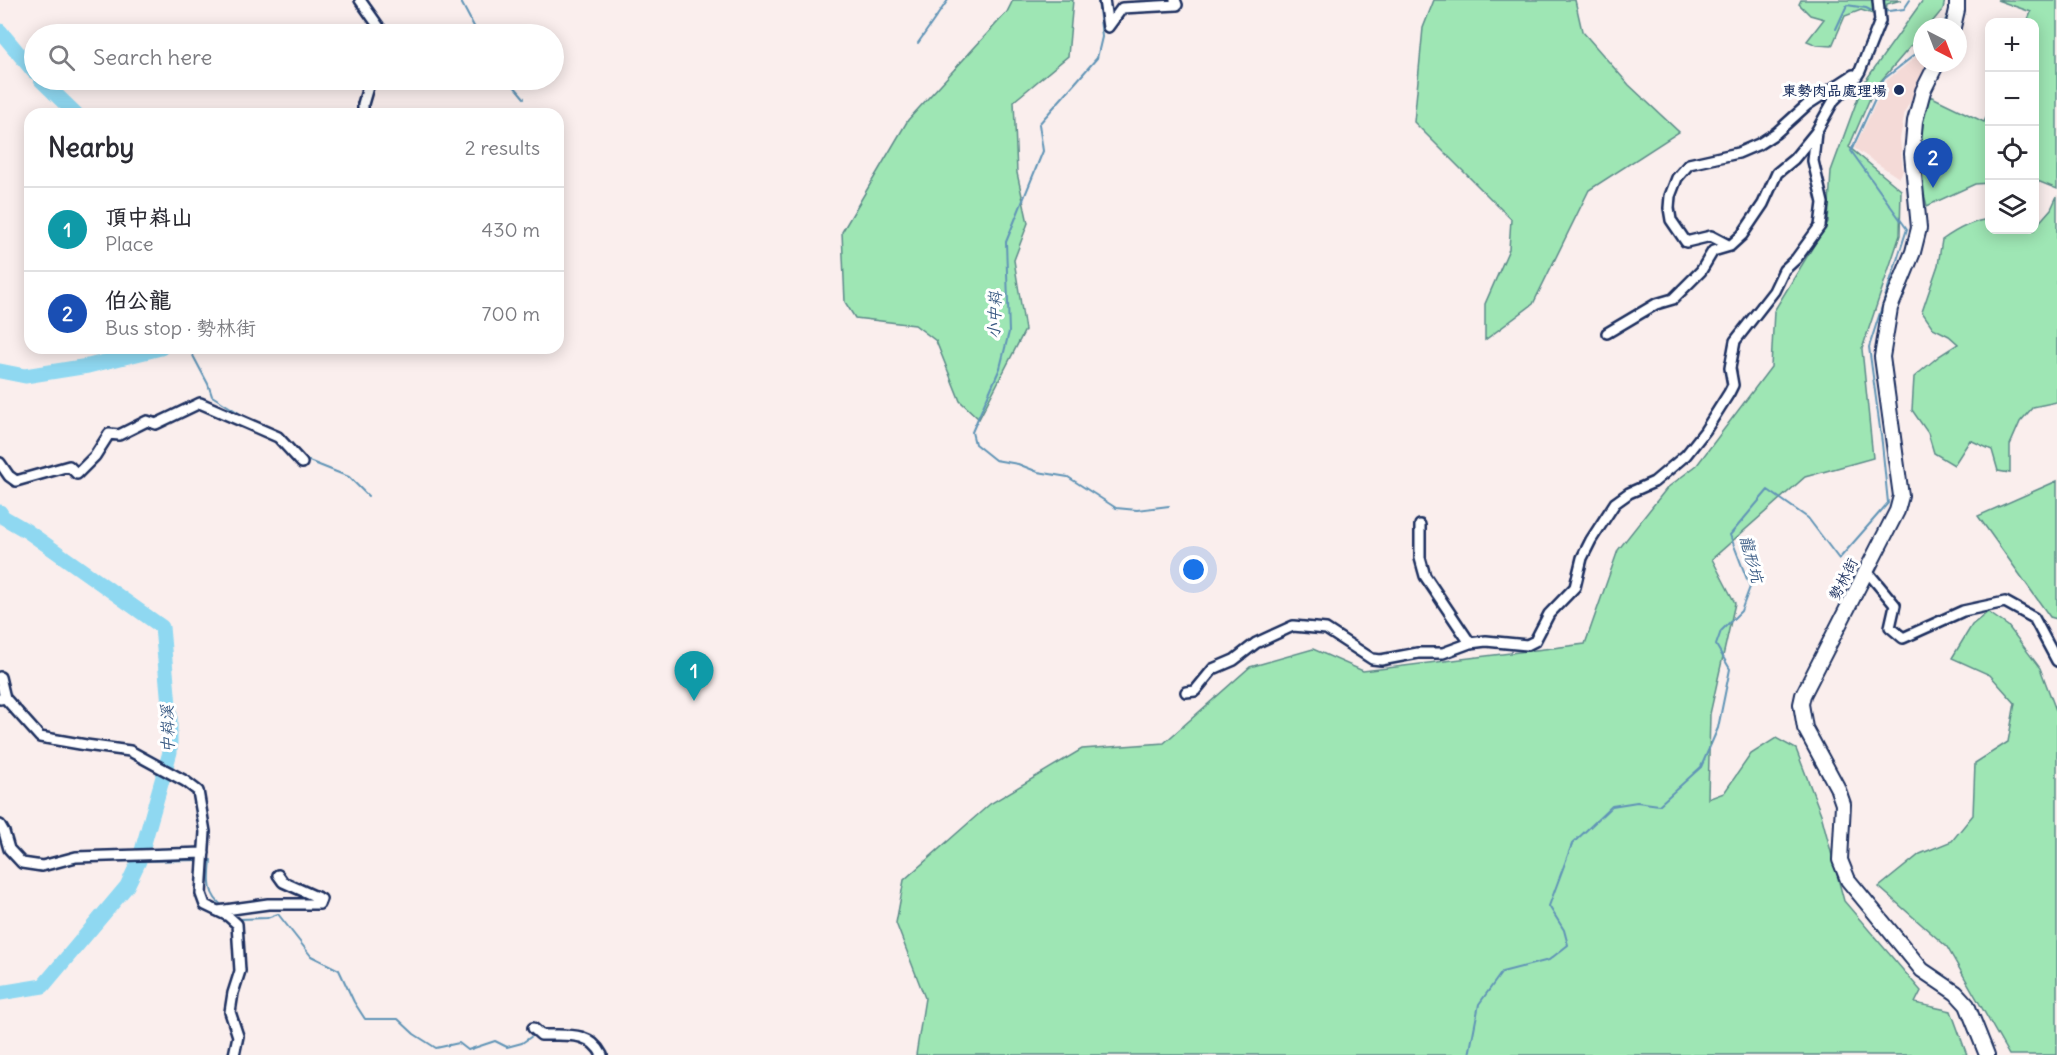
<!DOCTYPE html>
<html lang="en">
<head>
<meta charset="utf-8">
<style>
	:root { --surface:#fff; --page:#f2f2f3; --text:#2b2b33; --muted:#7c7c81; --line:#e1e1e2; --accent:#b45309 }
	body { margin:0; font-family:Delius,"LXGW WenKai TC",sans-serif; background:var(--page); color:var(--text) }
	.controls { position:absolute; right:18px; top:18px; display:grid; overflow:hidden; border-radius:12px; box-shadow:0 3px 15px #0003 }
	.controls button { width:54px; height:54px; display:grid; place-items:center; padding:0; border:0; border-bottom:2px solid var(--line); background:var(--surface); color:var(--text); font:30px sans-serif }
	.compass { position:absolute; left:1913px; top:18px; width:54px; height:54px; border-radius:50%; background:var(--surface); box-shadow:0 3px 15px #0003; rotate:138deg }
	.you { position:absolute; left:1194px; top:570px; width:21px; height:21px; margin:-15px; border:4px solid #fff; border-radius:50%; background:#1a73e8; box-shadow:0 0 0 9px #1a73e833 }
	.badge { display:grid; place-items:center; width:39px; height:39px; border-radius:50%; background:var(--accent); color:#fff; font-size:20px; font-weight:700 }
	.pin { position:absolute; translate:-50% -50px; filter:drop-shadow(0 2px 3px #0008) }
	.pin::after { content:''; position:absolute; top:32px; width:21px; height:18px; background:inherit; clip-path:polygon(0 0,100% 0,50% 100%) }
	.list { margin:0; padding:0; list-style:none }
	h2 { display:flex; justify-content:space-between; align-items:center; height:78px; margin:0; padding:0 24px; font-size:26px }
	h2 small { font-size:20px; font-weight:400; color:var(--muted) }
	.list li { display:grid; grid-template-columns:39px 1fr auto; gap:18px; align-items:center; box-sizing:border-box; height:84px; padding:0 24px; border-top:2px solid var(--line) }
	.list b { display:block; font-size:22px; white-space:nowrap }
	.list p { margin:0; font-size:20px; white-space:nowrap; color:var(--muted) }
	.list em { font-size:20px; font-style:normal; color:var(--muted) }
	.icon { flex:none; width:33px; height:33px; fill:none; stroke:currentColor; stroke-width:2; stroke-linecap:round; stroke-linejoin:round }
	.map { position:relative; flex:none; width:2057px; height:1055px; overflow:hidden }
	.search { position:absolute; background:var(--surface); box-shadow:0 3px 15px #0003; left:24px; top:24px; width:540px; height:66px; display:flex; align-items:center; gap:15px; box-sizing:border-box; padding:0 21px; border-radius:33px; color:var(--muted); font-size:22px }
	.panel { position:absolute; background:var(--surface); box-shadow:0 3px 15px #0003; left:24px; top:108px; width:540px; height:246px; border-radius:18px }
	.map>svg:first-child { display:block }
</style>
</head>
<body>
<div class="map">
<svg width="2057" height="1055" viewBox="0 0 2057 1055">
	<rect width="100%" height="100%" fill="#faeeed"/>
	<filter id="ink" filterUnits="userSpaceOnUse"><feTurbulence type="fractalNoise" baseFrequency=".0167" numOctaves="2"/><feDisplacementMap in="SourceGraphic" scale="12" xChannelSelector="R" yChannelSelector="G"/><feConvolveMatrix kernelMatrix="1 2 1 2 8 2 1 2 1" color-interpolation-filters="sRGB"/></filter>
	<g filter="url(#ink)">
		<path fill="#f4dad7" d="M1922 52V63H1932L1905 111 1900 139 1903 171 1899 178 1854 148 1887 80Z"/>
		<path fill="#9ee6b4" stroke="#5c8a89" stroke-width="1.5" d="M1013 0H1073L1068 56 1014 101 1017 173 1028 223 1014 260 1025 330 979 419 960 401 936 341 915 325 855 318 845 302 842 232 908 120 1007 12Z
			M1434 0H1575L1582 31 1629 85 1679 132 1589 190 1533 304 1485 340V304L1509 249 1511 219 1414 122 1423 28Z
			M1801 0H1901L1887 4 1885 18 1861 10 1845 16 1832 46 1817 45 1807 41 1824 19 1810 15 1799 4Z
			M1923 0H1945L1943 9 1928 27H1922V33L1874 89 1849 147 1901 190 1900 235 1862 349 1873 458 1805 477 1712 559 1735 603 1710 714 1708 799 1724 793 1751 754 1776 738 1796 749 1821 814 1844 901 1921 991 1915 1003 1951 1011 1967 1055H916L925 998 896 923 904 880 990 804 1082 749 1164 743 1250 667 1313 649 1363 671 1585 644 1618 550 1667 488 1697 465 1771 367 1774 311 1828 222 1831 171 1863 84Z
			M1997 0H2057V189L2035 180 2034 22H2027L2031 12Z
			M1930 96 1984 122 1989 111V183L1975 184 1927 206 1917 167 1926 103Z
			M2057 196V402L2033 407 2020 422 2010 445V473L1998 471 1992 450 1970 440 1954 465 1934 453 1928 433 1912 410 1914 377 1939 356 1958 344 1949 336 1933 328 1922 312 1938 265 1942 240C1956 230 1973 221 1989 219L1990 230H2034L2035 223 2037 225 2051 209Z
			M2057 481V619L2050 617 1978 516Z
			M1988 612 2008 626 2040 668 2057 713V1055H2009L1947 947 1879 887 1920 854 1952 841 1973 815 1975 763 2008 742 2015 703 1990 675 1952 658 1972 625Z"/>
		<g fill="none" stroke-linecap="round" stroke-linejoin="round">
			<path stroke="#6194b6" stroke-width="2" d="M460 0 478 34
				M1098 0 1102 37 1097 58 1039 124 1043 151 1006 242 1009 332 1000 368 972 432 975 444 995 460 1018 464 1038 472 1068 477 1116 508 1137 510 1169 506
				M1881 12 1904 9 1910 0
				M1942 27 1950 11
				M1836 29 1847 5 1866 8 1876 13
				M918 43 948 0
				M509 80 524 98
				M189 348 208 384 212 396 250 420
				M274 431 280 433 290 444
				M304 459 349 477 368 496
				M207 860H211C209 880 207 895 224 907
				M139 861 201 860
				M231 913 239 919 267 918 278 914 311 956 339 970 354 1002 365 1019H398L414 1034 436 1048 459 1043 468 1050 495 1041 507 1047 522 1043 535 1034
				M539 1031 542 1029 557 1031
				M581 1033C590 1033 597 1038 601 1047
				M1469 1055 1479 1004 1502 972 1549 960 1568 945 1564 930 1549 906 1572 844 1612 806 1637 802 1659 805 1701 767 1718 728 1730 669 1716 645 1721 631 1741 611 1750 587 1730 535 1768 490 1808 518 1839 559 1888 503 1882 443 1869 347 1907 229 1851 151 1884 79 1922 49"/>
			<path stroke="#8fd8f1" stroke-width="15" d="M0 31 34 72
				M41 80 76 114
				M0 371 25 376 88 366 161 348
				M0 512 3 517 27 531 162 627 170 716V752L139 861 127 886 43 986 0 993"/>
			<g stroke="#1b2f5e" stroke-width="14">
				<path id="street" d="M360 0 384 34
					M1104 0 1108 27
					M1108 27 1122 8 1177 5 1175 0
					M363 114V104L370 80
					M1730 246 1711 236 1686 242 1671 220 1669 208 1670 196 1677 178 1689 164 1738 153 1759 144 1776 133 1807 105 1853 75
					M1607 333 1656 304 1673 299 1701 271 1713 251 1730 246 1742 235 1763 204 1777 173 1794 159 1816 132 1834 100 1855 79 1860 71 1880 21 1878 0
					M0 463 9 476 16 481 69 466 77 474 95 456 109 434 119 435 147 421 156 424 200 403 278 437 302 463
					M1420 525V558L1425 576 1470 643
					M1866 570 1895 605 1890 627 1903 638 1963 611 2005 602 2034 618 2057 661
					M0 677 5 698
					M1186 692 1195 691 1213 669 1234 660 1256 643 1293 626 1326 629 1372 659 1381 660 1418 653H1443L1470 643 1486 641 1527 645 1535 641 1549 614 1575 587 1582 558 1591 540 1615 503 1629 493 1654 482 1686 455 1705 431 1729 393 1733 385 1730 368 1735 341 1774 291 1784 270 1796 259 1820 226 1823 203 1813 161 1816 132
					M0 699 5 698 40 737 86 745 130 751 185 781 198 791 205 832 201 894 205 905 228 916 237 924 240 971 233 993 230 1012 238 1036 234 1055
					M0 825 4 832 9 849 22 863 42 866 76 857 204 853
					M218 911 268 904H319L321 899 283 882 278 875
					M533 1028 541 1035C565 1036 589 1030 602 1055"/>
			</g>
			<g stroke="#1b2f5e" stroke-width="18">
				<path id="secondary" d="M1953 27 1957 10V0
					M1937 63 1923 91 1915 121 1912 154 1919 228 1913 252 1890 308 1882 357 1901 496 1897 511 1803 695 1801 704 1805 728 1837 787 1843 804 1840 860 1848 880 1922 970 1956 993 1967 1005 1987 1055"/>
			</g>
			<use href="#street" stroke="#fff" stroke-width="9"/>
			<use href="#secondary" stroke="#fff" stroke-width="14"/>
		</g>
	</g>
	<circle fill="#1b2f5e" stroke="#fff" stroke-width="2" cx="1899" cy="90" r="6"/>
	<g text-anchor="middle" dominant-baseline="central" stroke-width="6" stroke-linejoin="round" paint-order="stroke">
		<g font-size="15" font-weight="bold" fill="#1b2f5e" stroke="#fff" text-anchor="end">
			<text x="1887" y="90">東勢肉品處理場</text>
		</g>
		<g font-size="15" fill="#1b2f5e" stroke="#fff">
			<text transform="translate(1843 579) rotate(-63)">勢林街</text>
		</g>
		<g font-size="16" font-style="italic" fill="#385983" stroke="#fff">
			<text transform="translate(994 315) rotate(-88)">小中嵙</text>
			<text transform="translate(1752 559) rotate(75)">龍形坑</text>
			<text transform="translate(167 729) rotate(-91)">中嵙溪</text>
		</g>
	</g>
</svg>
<div class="controls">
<button>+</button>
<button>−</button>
<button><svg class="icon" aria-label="locate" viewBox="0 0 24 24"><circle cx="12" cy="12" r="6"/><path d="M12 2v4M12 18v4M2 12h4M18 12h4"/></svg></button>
<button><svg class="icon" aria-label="layers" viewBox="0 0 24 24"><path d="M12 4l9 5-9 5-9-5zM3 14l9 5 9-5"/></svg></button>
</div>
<svg class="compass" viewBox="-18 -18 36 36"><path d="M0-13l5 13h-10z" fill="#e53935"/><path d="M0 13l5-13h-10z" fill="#7c7c81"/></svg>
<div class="you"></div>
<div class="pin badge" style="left:694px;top:701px;background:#0f9aa8">1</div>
<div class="pin badge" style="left:1933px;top:188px;background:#1a4fb4">2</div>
<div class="search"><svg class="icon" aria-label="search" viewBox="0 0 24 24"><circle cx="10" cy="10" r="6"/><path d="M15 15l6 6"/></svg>Search here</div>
<section class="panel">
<h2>Nearby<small>2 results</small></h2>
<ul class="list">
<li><span class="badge" style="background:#0f9aa8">1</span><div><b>頂中嵙山</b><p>Place</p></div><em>430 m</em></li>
<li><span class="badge" style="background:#1a4fb4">2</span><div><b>伯公龍</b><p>Bus stop · 勢林街</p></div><em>700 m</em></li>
</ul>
</section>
</div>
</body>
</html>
